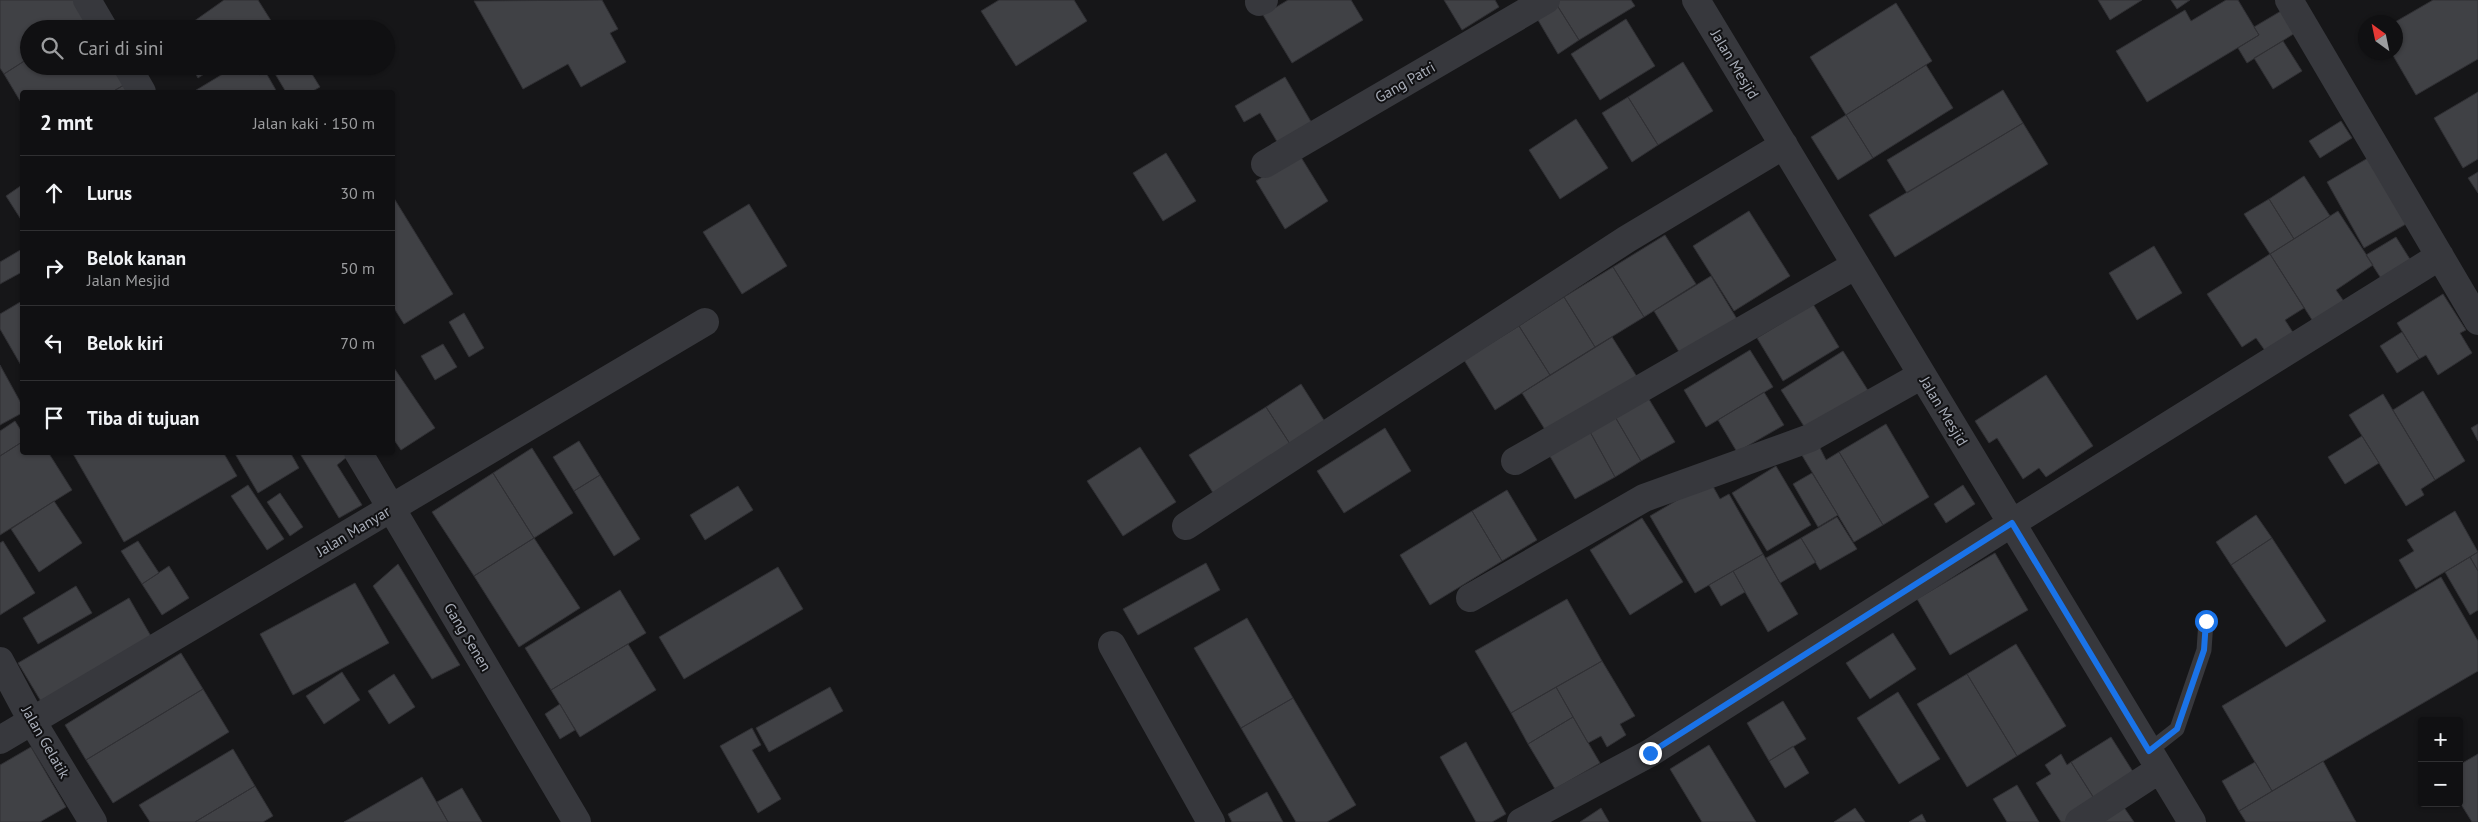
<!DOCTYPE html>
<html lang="id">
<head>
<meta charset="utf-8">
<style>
	:root { --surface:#101012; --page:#1e1e20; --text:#f1f3f6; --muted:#9c9d9f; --line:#303032 }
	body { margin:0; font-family:"PT Sans",sans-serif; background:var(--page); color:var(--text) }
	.controls { position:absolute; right:15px; bottom:15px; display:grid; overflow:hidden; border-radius:5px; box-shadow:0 1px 4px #0004 }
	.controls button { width:45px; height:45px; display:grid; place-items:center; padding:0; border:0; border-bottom:1px solid var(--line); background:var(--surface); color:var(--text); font:25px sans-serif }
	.compass { position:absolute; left:2358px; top:15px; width:45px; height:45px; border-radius:50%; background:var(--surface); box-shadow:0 1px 4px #0004; rotate:327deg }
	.stop { position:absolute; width:15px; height:15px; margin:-11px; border:4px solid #1a73e8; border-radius:50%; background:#fff }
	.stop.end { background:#1a73e8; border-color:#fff; box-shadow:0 1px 5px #0008 }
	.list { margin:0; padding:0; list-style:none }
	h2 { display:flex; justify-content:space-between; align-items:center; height:65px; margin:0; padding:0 20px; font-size:21px }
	h2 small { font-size:16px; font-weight:400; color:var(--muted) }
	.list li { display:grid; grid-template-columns:32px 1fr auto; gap:15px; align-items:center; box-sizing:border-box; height:75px; padding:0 20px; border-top:1px solid var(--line) }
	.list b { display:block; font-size:19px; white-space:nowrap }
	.list p { margin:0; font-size:16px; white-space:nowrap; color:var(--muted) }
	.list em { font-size:16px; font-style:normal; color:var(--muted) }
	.icon { flex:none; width:28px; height:28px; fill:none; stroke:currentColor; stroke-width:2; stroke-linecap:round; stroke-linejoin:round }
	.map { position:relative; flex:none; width:2478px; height:822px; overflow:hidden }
	.search { position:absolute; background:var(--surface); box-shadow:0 1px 4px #0004; left:20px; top:20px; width:375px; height:55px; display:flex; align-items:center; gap:12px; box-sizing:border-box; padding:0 18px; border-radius:28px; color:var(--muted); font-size:19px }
	.panel { position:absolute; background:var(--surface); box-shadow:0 1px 4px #0004; left:20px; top:90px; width:375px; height:365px; border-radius:5px }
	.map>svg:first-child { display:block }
</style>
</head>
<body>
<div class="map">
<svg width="2478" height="822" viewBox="0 0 2478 822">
	<rect width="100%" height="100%" fill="#161618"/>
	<path fill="#404145" stroke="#303034" d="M0 0H78L90 20 75 29H29V58L4 74 0 68Z
		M224 0H258L275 27 183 29Z
		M602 0 618 29 610 33 626 62 581 87 568 64 523 89 474 1Z
		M999 0H1074L1087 21 1016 66 981 11Z
		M1288 0H1351L1363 20 1292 63 1263 15Z
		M1444 0H1495L1499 7 1462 30Z
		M1559 0H1631L1635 6 1579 40 1555 2Z
		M2098 0H2142L2110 20Z
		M2171 0H2190L2177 9Z
		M2226 0H2238L2259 35 2147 102 2116 51 2185 10 2191 21Z
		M2433 0H2478V59L2416 95 2391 52H2396L2395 22Z
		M1555 2 1579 40 1558 54 1535 15Z
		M1896 3 1932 61 1846 115 1810 57Z
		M2281 11 2295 33 2247 63 2238 48 2259 35 2254 27Z
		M1626 19 1655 66 1600 100 1571 54Z
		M2283 41 2302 71 2273 89 2254 58Z
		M29 58V66H120L129 82 112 92H22V104L4 74Z
		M1683 62 1713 111 1658 145 1628 97Z
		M1926 65 1953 108 1873 158 1846 115Z
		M191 66H216L198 78Z
		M236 66H254L259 75 265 71 277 92H193Z
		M283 66H307L320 87 311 92H286L274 72Z
		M1285 77 1313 125 1279 145 1260 113 1244 122 1235 106Z
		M129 82 136 92H112Z
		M2003 90 2023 123 1907 193 1887 160Z
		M2478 92V159L2463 168 2434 118Z
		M1628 97 1658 145 1632 162 1602 113Z
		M1846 115 1873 158 1838 180 1811 137Z
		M1576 119 1608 168 1560 199 1529 150Z
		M2341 121 2352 138 2320 158 2309 141Z
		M2023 123 2048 164 1895 257 1869 215Z
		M1166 153 1196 201 1163 221 1133 173Z
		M1299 154 1328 201 1285 229 1256 181Z
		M2368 158 2406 224 2364 248 2327 182Z
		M2478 172V193L2468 178Z
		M2304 176 2330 216 2294 239 2269 199Z
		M22 185V221L6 196Z
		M392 195 453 294 404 324 392 305Z
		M2269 199 2294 239 2270 254 2244 214Z
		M749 204 787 266 742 294 703 232Z
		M1749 211 1790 276 1734 311 1693 246Z
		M2338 211 2373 265 2336 290 2345 303 2314 323 2270 254Z
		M1665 235 1696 284 1644 317 1613 267Z
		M2396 237 2413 264 2384 283 2366 255Z
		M2154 246 2182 293 2137 320 2109 273Z
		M22 249V272L0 284V262Z
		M2270 254 2304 308 2285 320 2294 334 2266 352 2256 338 2242 347 2207 294Z
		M1613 267 1644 317 1595 347 1564 297Z
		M1711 276 1737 319 1681 355 1654 311Z
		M2443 294 2466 330 2460 333 2472 353 2438 375 2426 355 2419 359 2397 323Z
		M1564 297 1595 347 1550 375 1519 326Z
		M22 301V367L0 329V314Z
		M1813 304 1839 347 1783 381 1757 338Z
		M464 313 484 348 469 357 449 322Z
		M1519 326 1550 375 1495 410 1464 360Z
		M2402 332 2419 359 2397 373 2380 346Z
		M1612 337 1639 380 1549 436 1522 393Z
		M443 344 457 367 435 380 421 356Z
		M1750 350 1773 387 1706 427 1684 390Z
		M1843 351 1869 392 1807 431 1781 390Z
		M0 365 22 405V413L0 425Z
		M392 365 435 428 401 450 392 437Z
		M2046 375 2093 446 2046 477 2039 468 2023 479 1997 438 1989 443 1975 421Z
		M1301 384 1327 425 1292 447 1266 407Z
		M2423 391 2465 461 2435 480 2393 410Z
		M1764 392 1784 425 1737 452 1718 420Z
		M2383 394 2435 480 2421 489 2424 495 2406 506 2349 415Z
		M1647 396 1675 442 1641 461 1614 415Z
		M1266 407 1292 447 1215 496 1189 455Z
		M1614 415 1641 461 1615 477 1589 430Z
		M15 421 22 432V442L0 456V431Z
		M1886 424 1929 497 1883 525 1839 452Z
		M2478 424V441L2471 428Z
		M1385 428 1411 471 1344 513 1317 471Z
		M1589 430 1615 477 1575 499 1548 453Z
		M2362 436 2379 463 2345 484 2328 457Z
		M579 441 600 475 574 491 553 457Z
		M22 442V452H48L72 490 0 535V456Z
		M1817 442 1826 460 1839 452 1883 525 1854 542 1800 452Z
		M1140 447 1176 502 1123 536 1087 481Z
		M532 448 573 513 534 538 493 473Z
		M72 452H223L237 476 124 542Z
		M234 452H290L299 468 258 493Z
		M299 452H353L337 465 362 505 339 518Z
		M1776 466 1811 525 1767 551 1732 493Z
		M493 473 534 538 474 576 432 512Z
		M1812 473 1838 515 1818 527 1793 484Z
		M600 475 640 539 614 556 574 491Z
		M1710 481 1720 499 1729 494 1763 554 1695 593 1650 516Z
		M248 485 284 539 267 550 231 496Z
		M1963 485 1975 504 1946 523 1934 504Z
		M738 486 753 510 705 540 690 515Z
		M1507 490 1537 540 1502 561 1472 511Z
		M280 493 303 527 290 536 267 502Z
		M54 501 82 543 39 572 11 529Z
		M1472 511 1502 561 1430 605 1400 555Z
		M2455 511 2478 552 2416 589 2399 560 2414 551 2407 540Z
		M2256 515 2272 538 2231 565 2216 542Z
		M1837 517 1857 549 1820 570 1801 538Z
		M1642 518 1683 582 1630 615 1590 550Z
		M534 538 580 608 519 647 474 576Z
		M1801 538 1816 562 1780 583 1766 558Z
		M2272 538 2326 621 2286 647 2231 565Z
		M3 541 35 593 0 615V543Z
		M138 541 159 573 142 584 121 551Z
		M2478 552V571L2470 557Z
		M1995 553 2028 610 1950 655 1917 599Z
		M1763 554 1798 614 1768 632 1733 571Z
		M2470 557 2478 571V610L2470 615 2445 572Z
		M1206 563 1220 590 1138 635 1123 609Z
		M398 564 460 665 432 679 373 586Z
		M169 566 189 598 162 615 142 584Z
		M778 567 803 609 684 679 659 637Z
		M1733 571 1745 592 1721 606 1709 585Z
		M2441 577 2478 641V671L2272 791 2222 706Z
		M355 583 389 643 293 695 260 634Z
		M76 586 92 613 38 644 23 618Z
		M620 590 646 633 551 690 525 648Z
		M129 598 152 638 42 703 18 663Z
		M1567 599 1602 661 1511 713 1475 651Z
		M1247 618 1293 698 1241 728 1194 648Z
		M1893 633 1916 669 1870 699 1846 663Z
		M628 644 656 690 580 737 551 690Z
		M2016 644 2066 726 2017 756 1967 674Z
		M181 653 203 689 86 760 65 725Z
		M1602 661 1635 716 1620 724 1626 735 1607 747 1601 736 1588 743 1556 687Z
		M342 672 360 700 324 724 306 696Z
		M394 674 415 707 389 724 368 691Z
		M1967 674 2017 756 1967 787 1917 704Z
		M830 687 843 711 769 752 756 728Z
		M1556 687 1573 717 1528 744 1511 713Z
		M203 689 229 732 113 803 86 760Z
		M1898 692 1940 759 1899 784 1857 718Z
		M1293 698 1356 805 1327 822H1296L1241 728Z
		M1783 701 1806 739 1769 761 1747 723Z
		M560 704 575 730 560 739 545 714Z
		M1573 717 1600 763 1555 789 1528 744Z
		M752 728 761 745 752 750 781 799 758 813 720 746Z
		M2111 737 2137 778 2097 803 2071 762Z
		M1466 742 1506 814 1492 822H1476L1440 757Z
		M1709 745 1756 822H1702L1670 769Z
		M1793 746 1809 773 1785 788 1769 761Z
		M31 747 66 807 40 822H0V765Z
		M233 749 255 786 195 822H150L139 805Z
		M2061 754 2067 765 2071 762 2097 803 2066 822H2061L2036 783 2051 774 2045 765Z
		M2478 754V822H2472L2459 801V765Z
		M2323 761 2356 822H2246L2239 811Z
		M2255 762 2272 791 2239 811 2222 781Z
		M422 777 448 822H344Z
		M2017 785 2039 822H2007L1993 799Z
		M255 786 273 816 263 822H195Z
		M462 788 482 822H448L437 802Z
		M1267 792 1283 822H1232L1228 814Z
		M2123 806 2134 822H2098Z
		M1601 808 1609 822H1580Z
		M1855 808 1865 822H1834Z
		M1922 814 1926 822H1909Z"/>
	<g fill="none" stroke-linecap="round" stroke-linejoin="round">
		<path stroke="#37383d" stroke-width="15" d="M2149 751 2177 729 2204 650 2206 621"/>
		<path stroke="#37383d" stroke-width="28" d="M87 0 104 29
			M1696 0 2192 822
			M2289 0 2478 321
			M1259 2 1264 0
			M127 66 142 92
			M1265 164 1546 0
			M358 452 577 822
			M1515 461 1856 265
			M1186 526 1627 239 1784 145
			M1470 598 1644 498 1810 438 1922 375
			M1112 645 1211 822
			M0 661 32 721 93 822
			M0 740 705 322
			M1521 822 1650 753 2012 523 2440 256
			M2079 822 2160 769"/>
	</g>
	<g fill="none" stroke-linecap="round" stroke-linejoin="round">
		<path stroke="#1a73e8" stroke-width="6" d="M1650 753 2012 523 2149 751 2177 729 2204 650 2206 621"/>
	</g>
	<g text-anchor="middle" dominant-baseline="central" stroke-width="4" stroke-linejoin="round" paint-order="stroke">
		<g font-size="15" fill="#a8adb8" stroke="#111113">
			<text transform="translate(1735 64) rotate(59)">Jalan Mesjid</text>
			<text transform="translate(1405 82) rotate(-30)">Gang Patri</text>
			<text transform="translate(1944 411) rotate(59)">Jalan Mesjid</text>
			<text transform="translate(353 531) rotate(-31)">Jalan Manyar</text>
			<text transform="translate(468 637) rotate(59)">Gang Senen</text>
			<text transform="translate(46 742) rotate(60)">Jalan Gelatik</text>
		</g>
	</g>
</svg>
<div class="controls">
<button>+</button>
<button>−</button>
</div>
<svg class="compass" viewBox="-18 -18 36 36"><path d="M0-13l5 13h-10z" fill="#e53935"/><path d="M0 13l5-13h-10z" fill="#9c9d9f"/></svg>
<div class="stop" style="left:2206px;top:621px"></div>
<div class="stop end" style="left:1650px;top:753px"></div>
<div class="search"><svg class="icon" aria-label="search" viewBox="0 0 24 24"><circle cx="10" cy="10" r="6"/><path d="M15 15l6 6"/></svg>Cari di sini</div>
<section class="panel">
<h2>2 mnt<small>Jalan kaki · 150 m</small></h2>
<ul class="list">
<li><svg class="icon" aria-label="ahead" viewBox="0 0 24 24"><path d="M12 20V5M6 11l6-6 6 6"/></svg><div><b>Lurus</b></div><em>30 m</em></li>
<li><svg class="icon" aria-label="right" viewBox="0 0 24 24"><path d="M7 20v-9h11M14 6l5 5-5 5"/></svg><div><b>Belok kanan</b><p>Jalan Mesjid</p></div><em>50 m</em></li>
<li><svg class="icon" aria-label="left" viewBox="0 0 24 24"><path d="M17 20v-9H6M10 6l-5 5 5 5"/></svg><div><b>Belok kiri</b></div><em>70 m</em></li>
<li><svg class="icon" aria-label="arrive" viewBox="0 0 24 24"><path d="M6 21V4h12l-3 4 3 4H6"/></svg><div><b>Tiba di tujuan</b></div></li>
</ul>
</section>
</div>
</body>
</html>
